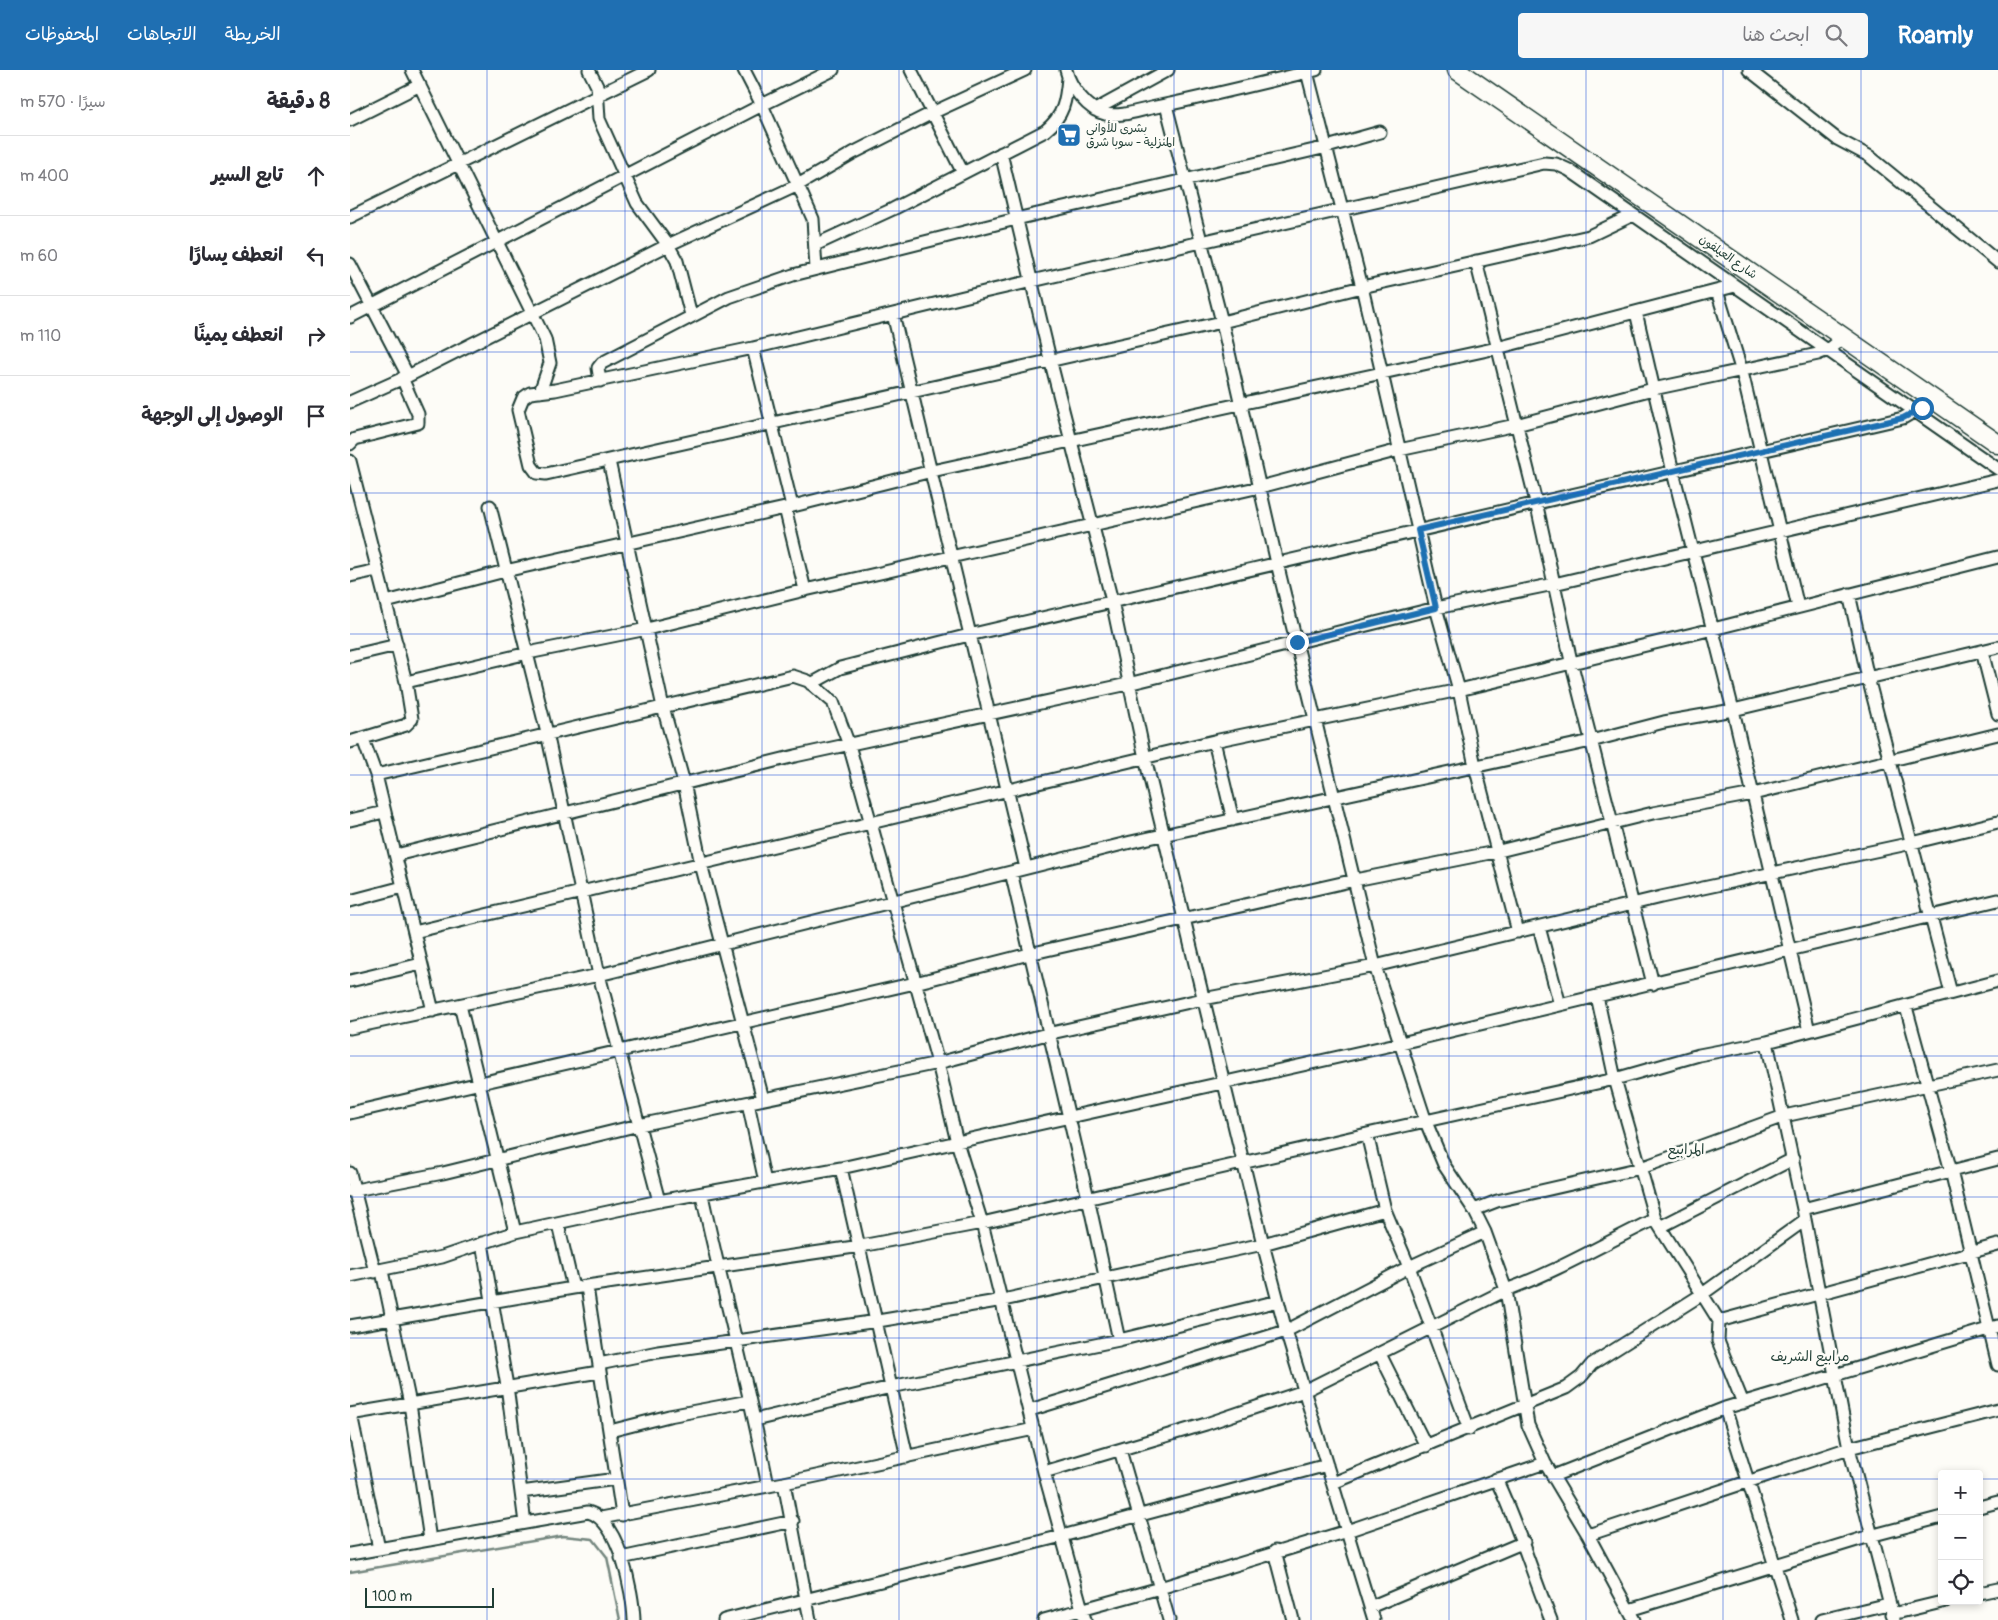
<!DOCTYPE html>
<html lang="ar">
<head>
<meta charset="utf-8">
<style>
	:root { --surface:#fff; --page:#f7f7f7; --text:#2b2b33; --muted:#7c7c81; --line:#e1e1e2; --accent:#1f6fb2 }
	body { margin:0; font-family:Pangolin,"Playpen Sans Arabic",sans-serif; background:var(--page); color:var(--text); direction:rtl }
	.controls { position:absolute; right:15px; bottom:15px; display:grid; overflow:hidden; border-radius:5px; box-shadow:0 2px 8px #0003 }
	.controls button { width:45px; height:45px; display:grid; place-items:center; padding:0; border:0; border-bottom:1px solid var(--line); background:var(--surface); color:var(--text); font:25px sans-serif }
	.scale { position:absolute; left:15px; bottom:12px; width:129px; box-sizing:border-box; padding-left:5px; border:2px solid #1f3d34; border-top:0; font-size:14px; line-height:18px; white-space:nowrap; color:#1f3d34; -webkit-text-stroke:4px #fdfcf7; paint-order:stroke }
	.stop { position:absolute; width:15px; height:15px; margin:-11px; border:4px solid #1f6fb2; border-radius:50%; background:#fff }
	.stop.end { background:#1f6fb2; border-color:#fff; box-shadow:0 1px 5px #0008 }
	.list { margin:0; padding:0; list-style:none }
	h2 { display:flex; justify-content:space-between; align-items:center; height:65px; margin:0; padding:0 20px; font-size:21px }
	h2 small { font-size:16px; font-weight:400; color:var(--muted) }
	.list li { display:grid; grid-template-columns:32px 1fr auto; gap:15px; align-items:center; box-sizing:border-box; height:80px; padding:0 20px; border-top:1px solid var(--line) }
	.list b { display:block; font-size:19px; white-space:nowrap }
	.list em { font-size:16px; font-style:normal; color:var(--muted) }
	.icon { flex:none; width:28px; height:28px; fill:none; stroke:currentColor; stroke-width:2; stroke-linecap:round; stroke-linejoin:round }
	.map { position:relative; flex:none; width:1648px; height:1550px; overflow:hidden; direction:ltr }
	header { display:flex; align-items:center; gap:30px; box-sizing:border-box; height:70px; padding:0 25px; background:var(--accent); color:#fff }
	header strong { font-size:24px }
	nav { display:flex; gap:28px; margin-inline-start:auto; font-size:18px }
	.search { width:350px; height:45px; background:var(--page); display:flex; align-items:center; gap:12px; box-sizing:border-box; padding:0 18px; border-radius:5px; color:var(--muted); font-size:19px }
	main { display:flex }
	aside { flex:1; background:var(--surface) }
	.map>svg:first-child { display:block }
</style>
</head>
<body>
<header>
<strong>Roamly</strong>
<div class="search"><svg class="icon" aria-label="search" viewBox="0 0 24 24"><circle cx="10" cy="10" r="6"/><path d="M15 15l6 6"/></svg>ابحث هنا</div>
<nav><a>الخريطة</a><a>الاتجاهات</a><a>المحفوظات</a></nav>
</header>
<main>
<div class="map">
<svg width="1648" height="1550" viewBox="0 0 1648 1550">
	<rect width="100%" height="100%" fill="#fdfcf7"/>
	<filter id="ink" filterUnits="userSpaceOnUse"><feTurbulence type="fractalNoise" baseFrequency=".02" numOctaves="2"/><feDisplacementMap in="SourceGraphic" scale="10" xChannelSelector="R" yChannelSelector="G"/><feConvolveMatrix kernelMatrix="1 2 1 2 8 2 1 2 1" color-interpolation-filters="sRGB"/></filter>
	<g filter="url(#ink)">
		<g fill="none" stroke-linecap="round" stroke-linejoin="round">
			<path stroke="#75877f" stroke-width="2.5" d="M0 1502 213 1466 243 1469 257 1487 270 1550"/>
			<g stroke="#1f3d34" stroke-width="15">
				<path id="minor" d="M62 0 195 269 200 293 190 322
					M239 0 247 16 249 49 287 133 318 175 327 191 341 245
					M561 0 613 103
					M716 0C720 17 738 40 755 44 770 47 787 41 801 38 856 27 911 13 966 0
					M1399 0 1487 69 1519 86 1648 192
					M957 2 1012 217 1086 538 1109 620 1125 696 1168 862
					M816 35 872 252 927 493 1025 896 1076 1052 1094 1095 1124 1140 1135 1162 1156 1220 1178 1355 1195 1393 1238 1465 1284 1550
					M745 40 818 0
					M0 50 70 15
					M651 83 700 289 762 531 795 688 913 1174 936 1261 1024 1550
					M1283 145 1239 166 1012 217 872 252 196 404 187 403 181 395 168 340 173 328 180 323 205 320 403 278 634 222 1194 93 1206 94 1219 100 1648 399
					M0 147 299 0
					M465 175 543 139 695 61C714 46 716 30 718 8
					M1126 191 1186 432 1221 591 1303 914
					M0 194 58 306
					M466 199 463 149 412 35 483 0
					M1367 221 1392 302 1448 537
					M1286 242 1323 402 1383 640 1459 961
					M543 244 676 798
					M0 247 412 35 394 0
					M403 278 442 436
					M250 311 248 298 252 293 379 227 443 205 666 149 977 77 1030 62
					M0 332 58 306 318 175 446 116 503 83 582 43 675 0
					M0 374 5 369 68 353V344L52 308
					M0 391 56 612 62 649 56 655 0 672
					M259 391 313 637 334 713 351 794 413 1029
					M140 436 197 663 249 905 309 1131
					M435 438 455 520
					M0 506 27 500
					M1499 524 1518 608 1601 923
					M36 532 155 501 435 438 582 401 1147 278 1385 216
					M1632 581 1648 644
					M0 586 47 575
					M56 612 178 583 297 559 455 520 910 417 1049 380 1166 355 1303 319 1468 284 1478 280 1494 267
					M461 614 490 598 619 565 1553 348 1584 330
					M13 669 26 705 83 941
					M864 671 883 750
					M26 705 443 606 458 611 483 632 499 675 588 993 607 1072 632 1153 694 1402 735 1550
					M0 750 34 742
					M46 785 445 686 778 614 1086 538 1204 514 1648 410
					M661 802 738 1128 769 1270
					M0 831 53 817
					M1189 857 1210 935
					M64 862 864 671 1109 620 1363 559 1648 487
					M0 911 71 894
					M1247 926 1265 1009 1305 1149 1369 1251 1368 1271 1393 1333
					M110 935 165 1162
					M1556 937 1601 1101 1648 1295
					M0 958 249 905 781 772 1241 671 1314 652 1383 640 1648 577
					M1417 972 1453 1139 1499 1378 1544 1550
					M398 1033 415 1112
					M0 1043 565 913 679 884 1005 810 1145 782 1303 743 1403 724 1648 664
					M1017 1064 1035 1140 1059 1197 1119 1359
					M491 1098 557 1387
					M0 1103 25 1202
					M0 1121 93 1103 289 1055 588 993 697 964 853 929 1025 896 1311 827 1562 773 1648 752
					M352 1125C373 1222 399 1318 418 1416
					M1453 1139 1648 1089
					M1124 1140 1147 1131 1291 1098 1434 1046 1648 1000
					M208 1154 223 1218
					M1310 1157 1443 1089
					M132 1173 157 1316 175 1453
					M32 1201 60 1334 80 1470
					M0 1206 92 1187 165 1162 309 1131 491 1098 1051 973 1648 830
					M237 1217 272 1445
					M1369 1251 1648 1175
					M0 1256 223 1218 511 1176 632 1153 1017 1064 1265 1009 1349 985 1417 972 1648 911
					M1030 1284 1076 1376
					M249 1294 308 1282 528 1251 653 1230 913 1174 1035 1140
					M1375 1338 1442 1550
					M680 1340 936 1261 1059 1197 1135 1162
					M0 1344 249 1302
					M1 1344 29 1479
					M405 1350 541 1317 769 1270 928 1231
					M260 1361 319 1346 399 1331
					M770 1380 819 1550
					M694 1402 856 1354 954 1321 1156 1220C1208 1201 1255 1173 1305 1149
					M1203 1406 1375 1338 1648 1256
					M1146 1409C1168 1455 1182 1503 1201 1550
					M434 1413 460 1550
					M983 1413 1216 1318 1231 1307 1242 1294 1351 1225 1455 1150
					M171 1422 266 1409
					M1629 1437 1648 1432
					M251 1448 434 1413 684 1359
					M1238 1465 1499 1378 1648 1340
					M925 1481 943 1550
					M0 1484 238 1442C269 1450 283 1522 284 1550
					M271 1488 443 1451
					M1629 1523 1648 1519
					M1020 1537 1174 1472
					M1279 1540 1520 1466 1592 1447
					M1542 1544 1596 1531
					M374 1550 712 1466 977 1395
					M694 1550 810 1518 997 1461 1195 1393
					M1472 1550 1538 1534"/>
			</g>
			<g stroke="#1f3d34" stroke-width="21">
				<path id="highway" d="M1107 0 1648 374"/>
			</g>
			<use href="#minor" stroke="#fdfcf7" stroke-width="11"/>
			<use href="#highway" stroke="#fdfcf7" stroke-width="18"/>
		</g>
	</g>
	<g fill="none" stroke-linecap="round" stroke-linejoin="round" filter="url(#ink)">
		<path stroke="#1f6fb2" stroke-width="6" d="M947 572 1086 538 1068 460 1553 348 1572 338"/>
	</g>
	<path fill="none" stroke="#1d4ed8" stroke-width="1" stroke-opacity="0.55" d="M137 0V1550M275 0V1550M412 0V1550M549 0V1550M687 0V1550M824 0V1550M961 0V1550M1099 0V1550M1236 0V1550M1373 0V1550M1511 0V1550M0 141H1648M0 282H1648M0 423H1648M0 564H1648M0 705H1648M0 845H1648M0 986H1648M0 1127H1648M0 1268H1648M0 1409H1592M1629 1409H1648"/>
	<defs>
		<g id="supermarket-square" transform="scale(1.25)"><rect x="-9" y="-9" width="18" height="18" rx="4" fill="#1f6fb2" stroke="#fdfcf7"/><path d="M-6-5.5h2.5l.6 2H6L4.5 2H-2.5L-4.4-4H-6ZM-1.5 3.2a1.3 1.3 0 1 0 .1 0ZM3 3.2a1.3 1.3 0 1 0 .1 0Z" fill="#fff"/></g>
	</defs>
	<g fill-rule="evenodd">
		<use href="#supermarket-square" x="719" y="65"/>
	</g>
	<g text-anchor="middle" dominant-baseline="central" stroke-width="5" stroke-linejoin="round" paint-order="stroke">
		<g font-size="12" fill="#1f3d34" stroke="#fdfcf7" text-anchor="start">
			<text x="736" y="58">بشرى للأواني<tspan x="736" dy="14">المنزلية - سوبا شرق</tspan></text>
		</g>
		<g font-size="12" fill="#1f3d34" stroke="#fdfcf7">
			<text transform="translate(1378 187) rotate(35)">شارع العيلفون</text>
		</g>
		<g font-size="14" fill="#1f3d34" stroke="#fdfcf7">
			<text x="1336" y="1079">المرابيع</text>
			<text x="1460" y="1286">مرابيع الشريف</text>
		</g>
	</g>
</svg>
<div class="controls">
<button>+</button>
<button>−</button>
<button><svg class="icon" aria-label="locate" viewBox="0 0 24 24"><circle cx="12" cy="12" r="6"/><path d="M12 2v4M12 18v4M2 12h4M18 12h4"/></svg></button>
</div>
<div class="scale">100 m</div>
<div class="stop" style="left:1572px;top:338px"></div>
<div class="stop end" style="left:947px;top:572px"></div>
</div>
<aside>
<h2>8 دقيقة<small>سيرًا · 570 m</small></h2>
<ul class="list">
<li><svg class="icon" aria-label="ahead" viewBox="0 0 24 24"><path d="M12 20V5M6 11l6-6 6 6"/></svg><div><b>تابع السير</b></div><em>400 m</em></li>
<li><svg class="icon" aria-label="left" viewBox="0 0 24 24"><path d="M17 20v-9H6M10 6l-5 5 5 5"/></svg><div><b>انعطف يسارًا</b></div><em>60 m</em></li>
<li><svg class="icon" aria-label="right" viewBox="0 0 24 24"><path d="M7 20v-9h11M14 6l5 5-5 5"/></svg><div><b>انعطف يمينًا</b></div><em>110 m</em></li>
<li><svg class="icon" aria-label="arrive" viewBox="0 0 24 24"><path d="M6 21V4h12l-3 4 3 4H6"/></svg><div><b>الوصول إلى الوجهة</b></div></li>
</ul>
</aside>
</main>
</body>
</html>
